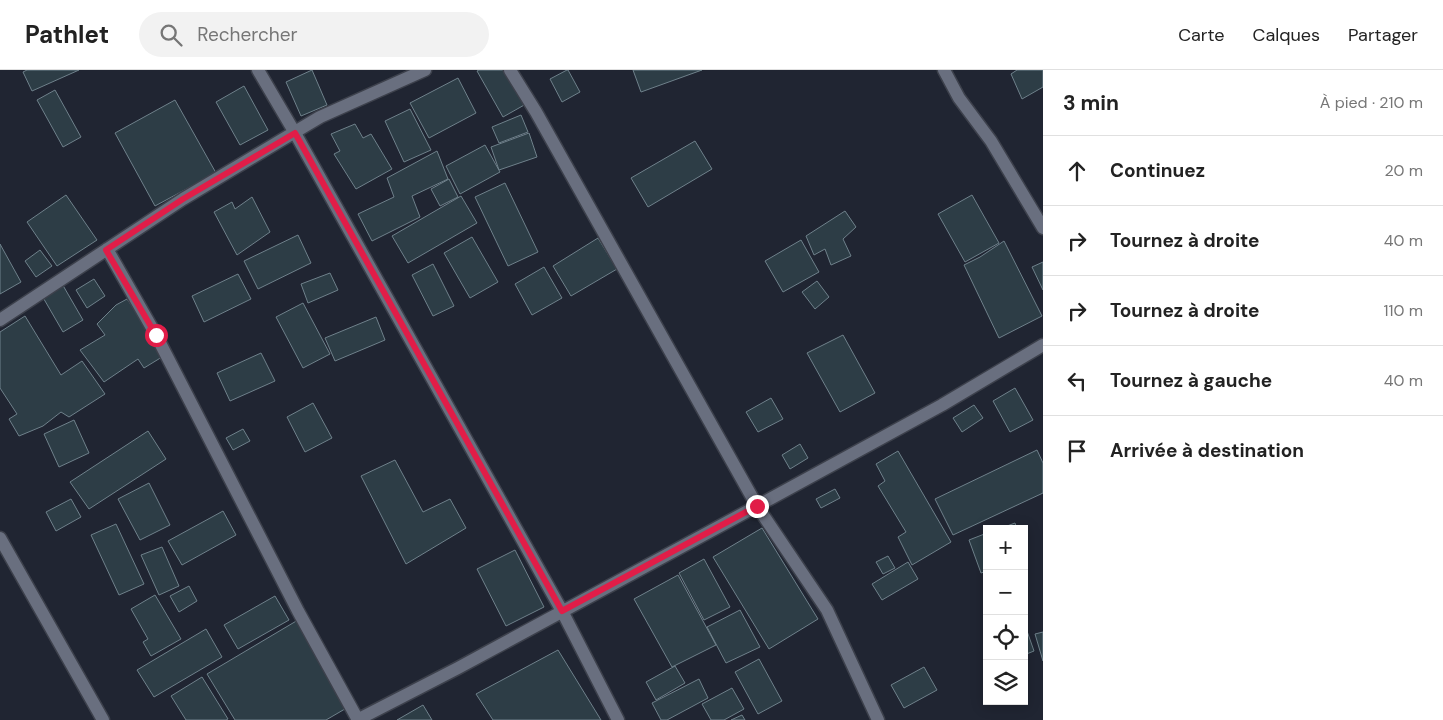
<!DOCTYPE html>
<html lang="fr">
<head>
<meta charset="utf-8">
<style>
	:root { --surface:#fff; --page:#f2f2f2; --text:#222; --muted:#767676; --line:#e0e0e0 }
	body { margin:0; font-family:"DM Sans",sans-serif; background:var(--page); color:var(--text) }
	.controls { position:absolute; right:15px; bottom:15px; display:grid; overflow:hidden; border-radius:0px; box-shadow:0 2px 12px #0003 }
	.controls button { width:45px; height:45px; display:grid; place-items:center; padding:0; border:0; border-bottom:1px solid var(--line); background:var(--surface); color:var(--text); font:25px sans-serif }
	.stop { position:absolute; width:15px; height:15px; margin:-11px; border:4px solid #e11d48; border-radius:50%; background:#fff }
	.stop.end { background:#e11d48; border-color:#fff; box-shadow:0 1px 5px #0008 }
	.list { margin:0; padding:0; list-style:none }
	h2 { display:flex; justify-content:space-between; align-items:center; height:65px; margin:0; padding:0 20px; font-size:21px }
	h2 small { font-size:16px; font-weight:400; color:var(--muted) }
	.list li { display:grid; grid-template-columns:32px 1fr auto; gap:15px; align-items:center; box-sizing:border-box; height:70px; padding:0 20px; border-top:1px solid var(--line) }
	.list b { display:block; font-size:19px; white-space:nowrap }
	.list em { font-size:16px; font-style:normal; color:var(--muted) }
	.icon { flex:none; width:28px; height:28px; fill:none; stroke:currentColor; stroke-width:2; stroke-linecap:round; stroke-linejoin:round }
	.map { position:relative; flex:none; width:1043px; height:650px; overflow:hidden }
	header { display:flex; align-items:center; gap:30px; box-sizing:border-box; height:70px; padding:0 25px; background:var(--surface); border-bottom:1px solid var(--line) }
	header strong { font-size:24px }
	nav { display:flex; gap:28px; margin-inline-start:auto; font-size:18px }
	.search { width:350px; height:45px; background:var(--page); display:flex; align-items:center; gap:12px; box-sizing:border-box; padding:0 18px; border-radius:28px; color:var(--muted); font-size:19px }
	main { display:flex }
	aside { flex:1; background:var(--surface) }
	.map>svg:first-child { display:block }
</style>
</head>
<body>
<header>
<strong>Pathlet</strong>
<div class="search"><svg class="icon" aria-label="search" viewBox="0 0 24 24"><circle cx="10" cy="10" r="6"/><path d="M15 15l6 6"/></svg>Rechercher</div>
<nav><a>Carte</a><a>Calques</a><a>Partager</a></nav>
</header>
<main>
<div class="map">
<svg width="1043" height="650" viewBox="0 0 1043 650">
	<rect width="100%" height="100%" fill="#202532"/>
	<path fill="#2d3d46" stroke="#6f818b" d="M27 0H79L32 21 23 2Z
		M312 0 327 35 301 46 286 12Z
		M479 0H507L526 34 503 47 477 1Z
		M567 0H568L580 22 562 32 550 9Z
		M633 0H702L641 22Z
		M1017 0H1043V17L1022 29 1011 4Z
		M458 8 476 43 429 68 410 33Z
		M244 16 268 60 240 75 216 32Z
		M55 20 81 67 63 77 37 30Z
		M175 30 216 103 155 136 115 63Z
		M410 39 431 80 404 92 385 51Z
		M521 45 528 62 499 73 492 57Z
		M355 54 363 68 371 64 392 99 356 119 334 84 340 81 331 64Z
		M529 63 537 87 499 100 491 77Z
		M695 71 712 99 648 137 631 108Z
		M485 75 500 102 460 124 446 96Z
		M437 81 448 109 412 126 420 147 372 171 358 144 394 127 387 108Z
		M449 109 458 127 440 136 431 119Z
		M505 113 538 182 508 196 475 127Z
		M66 125 97 170 57 196 27 152Z
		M972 125 999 173 965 192 938 144Z
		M461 126 477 153 408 193 392 166Z
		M252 127 270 162 237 185 214 142 232 132 235 139Z
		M845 141 856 157 843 169 851 186 831 195 825 179 814 185 806 166Z
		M298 165 311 193 258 219 244 191Z
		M472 167 498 212 470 228 444 183Z
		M598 168 617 199 571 226 553 196Z
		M801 170 819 202 783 222 765 191Z
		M1004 171 1042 246 999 268 964 195 980 187Z
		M0 174 21 212 0 224Z
		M40 180 52 196 36 207 25 191Z
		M1043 192V220L1032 197Z
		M433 194 454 236 433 246 412 205Z
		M544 197 562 228 532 245 515 214Z
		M330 203 338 220 308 233 301 214Z
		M238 204 251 229 204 252 192 226Z
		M94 209 105 226 87 238 76 220Z
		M817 211 829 227 815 239 802 222Z
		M61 212 83 250 63 262 41 224Z
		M127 229 146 256V261L162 287 144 298 138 289 104 312 80 280 105 265 97 254 116 235Z
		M303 233 330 284 303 298 276 247Z
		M25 246 61 305 82 291 105 324 69 347 61 342 43 356 19 366 9 349 17 344 0 318V262Z
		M376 247 385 270 335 291 325 268Z
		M843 265 875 323 840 342 807 283Z
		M261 283 275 311 230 331 217 303Z
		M1015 318 1033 350 1010 362 993 331Z
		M771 328 783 349 758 362 746 342Z
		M313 333 332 368 305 382 287 347Z
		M974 335 983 348 962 362 953 348Z
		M74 350 89 383 59 397 44 364Z
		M243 359 250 371 233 380 226 368Z
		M148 361 166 389 89 439 70 412Z
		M800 374 808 388 790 399 782 385Z
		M1037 380 1043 393V423L953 465 935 429Z
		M898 381 951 472 912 495 898 467 906 462 878 416 885 411 876 394Z
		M395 390 423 442 450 429 466 458 406 494 361 406Z
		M149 413 170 455 140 470 118 429Z
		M835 419 840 428 821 438 816 429Z
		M71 429 81 447 56 461 46 442Z
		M223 441 236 465 182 495 168 471Z
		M1015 453 1017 459H999Z
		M116 454 144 514 119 525 91 465Z
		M762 458 818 549 769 579 713 487Z
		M987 463V501L981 503 969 470Z
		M162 477 179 516 159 525 141 485Z
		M515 480 544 537 506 556 477 499Z
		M888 486 895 498 883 504 876 492Z
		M704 489 730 537 704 550 679 503Z
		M908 492 918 509 882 530 872 514Z
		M678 505 716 575 672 597 634 529Z
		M189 516 197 531 179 542 170 526Z
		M155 525 181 569 151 586 143 572 148 569 131 539Z
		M275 526 289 550 238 579 224 555Z
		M740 540 760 577 726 593 707 557Z
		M298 550 350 636 326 650H235L207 604Z
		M206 559 222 587 154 627 137 600Z
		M1027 561 1034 581 1024 585V562Z
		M1043 562V591L1035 564Z
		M558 580 601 650H493L476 624Z
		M759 589 782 631 758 644 735 602Z
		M675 596 685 613 656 630 646 612Z
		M924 597 937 620 904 638 891 615Z
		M202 607 228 649 226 650H186L171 626Z
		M699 609 708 628 667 650H661L652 633Z
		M732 618 744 639 724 650H711L702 634Z
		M423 635 432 650H397Z
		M742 645 745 650H731Z"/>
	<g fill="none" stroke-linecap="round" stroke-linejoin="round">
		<g stroke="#3d414c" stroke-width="15">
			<path id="minor" d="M258 0 295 63 562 541 618 650
				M510 0 536 42 757 436 827 540 878 650
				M944 0 959 28 991 71 1043 158
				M107 179 156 265 298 541 358 650
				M0 250 183 129 320 47 425 0
				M0 468 103 650
				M357 650 458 598 757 436 942 335 1043 275"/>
		</g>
		<use href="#minor" stroke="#696f7f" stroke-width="12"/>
	</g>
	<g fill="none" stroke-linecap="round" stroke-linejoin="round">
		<path stroke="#e11d48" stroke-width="6" d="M156 265 106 180 183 129 295 63 562 541 757 436"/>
	</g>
</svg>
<div class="controls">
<button>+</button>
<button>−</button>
<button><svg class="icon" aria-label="locate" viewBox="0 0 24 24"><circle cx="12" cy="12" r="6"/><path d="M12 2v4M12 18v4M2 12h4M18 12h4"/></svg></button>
<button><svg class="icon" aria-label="layers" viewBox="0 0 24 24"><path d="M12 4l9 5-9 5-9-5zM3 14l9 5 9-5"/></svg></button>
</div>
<div class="stop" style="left:156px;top:265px"></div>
<div class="stop end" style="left:757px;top:436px"></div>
</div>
<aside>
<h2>3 min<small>À pied · 210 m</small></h2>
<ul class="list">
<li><svg class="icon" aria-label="ahead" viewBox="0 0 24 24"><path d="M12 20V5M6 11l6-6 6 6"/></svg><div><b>Continuez</b></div><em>20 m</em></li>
<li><svg class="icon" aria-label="right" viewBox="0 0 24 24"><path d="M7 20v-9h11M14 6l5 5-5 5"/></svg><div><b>Tournez à droite</b></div><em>40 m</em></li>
<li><svg class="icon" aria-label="right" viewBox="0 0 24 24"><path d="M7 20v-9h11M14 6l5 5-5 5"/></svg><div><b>Tournez à droite</b></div><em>110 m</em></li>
<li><svg class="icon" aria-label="left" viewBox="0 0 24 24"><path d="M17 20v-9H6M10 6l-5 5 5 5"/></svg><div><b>Tournez à gauche</b></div><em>40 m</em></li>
<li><svg class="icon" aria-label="arrive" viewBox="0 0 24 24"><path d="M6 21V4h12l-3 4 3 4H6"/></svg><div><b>Arrivée à destination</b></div></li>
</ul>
</aside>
</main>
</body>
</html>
